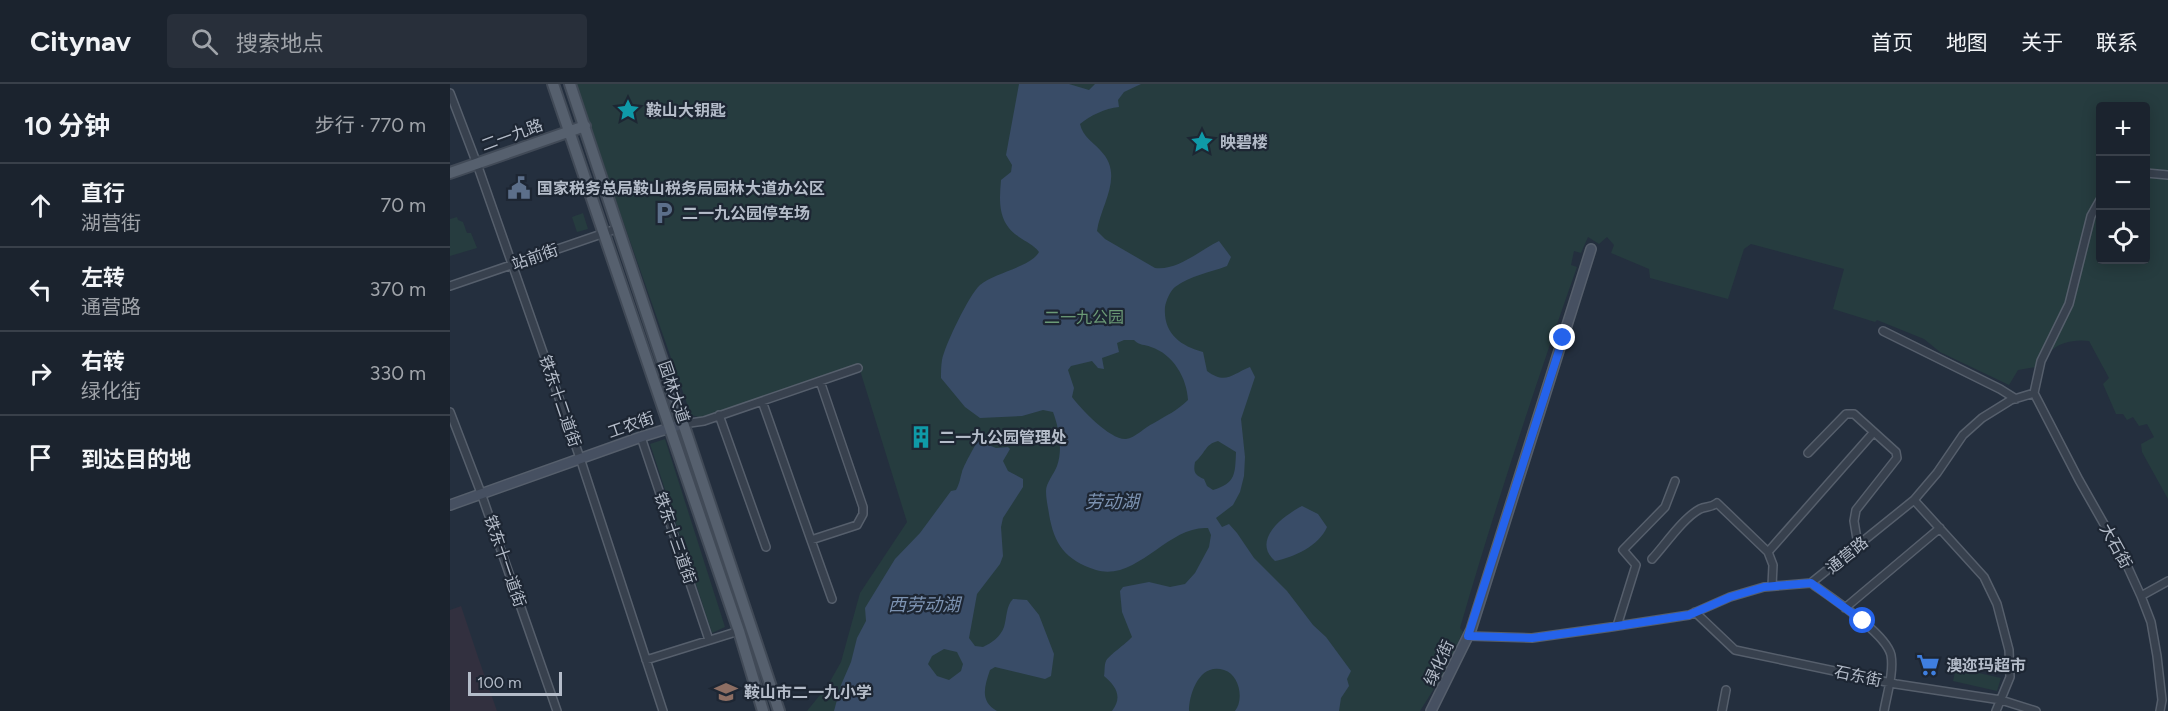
<!DOCTYPE html>
<html lang="zh">
<head>
<meta charset="utf-8">
<style>
	:root { --surface:#1b232e; --page:#282f3a; --text:#f1f3f6; --muted:#a0a4aa; --line:#39404a }
	body { margin:0; font-family:Figtree,"Noto Sans SC",sans-serif; background:var(--page); color:var(--text) }
	.controls { position:absolute; right:18px; top:18px; display:grid; overflow:hidden; border-radius:6px; box-shadow:0 3px 15px #0003 }
	.controls button { width:54px; height:54px; display:grid; place-items:center; padding:0; border:0; border-bottom:2px solid var(--line); background:var(--surface); color:var(--text); font:30px sans-serif }
	.scale { position:absolute; left:18px; bottom:15px; width:94px; box-sizing:border-box; padding-left:6px; border:3px solid #b4bcc9; border-top:0; font-size:16px; line-height:21px; white-space:nowrap; color:#b4bcc9; -webkit-text-stroke:4px #1d2633; paint-order:stroke }
	.stop { position:absolute; width:18px; height:18px; margin:-14px; border:4px solid #2563eb; border-radius:50%; background:#fff }
	.stop.end { background:#2563eb; border-color:#fff; box-shadow:0 2px 6px #0008 }
	.list { margin:0; padding:0; list-style:none }
	h2 { display:flex; justify-content:space-between; align-items:center; height:78px; margin:0; padding:0 24px; font-size:26px }
	h2 small { font-size:20px; font-weight:400; color:var(--muted) }
	.list li { display:grid; grid-template-columns:39px 1fr auto; gap:18px; align-items:center; box-sizing:border-box; height:84px; padding:0 24px; border-top:2px solid var(--line) }
	.list b { display:block; font-size:22px; white-space:nowrap }
	.list p { margin:0; font-size:20px; white-space:nowrap; color:var(--muted) }
	.list em { font-size:20px; font-style:normal; color:var(--muted) }
	.icon { flex:none; width:33px; height:33px; fill:none; stroke:currentColor; stroke-width:2; stroke-linecap:round; stroke-linejoin:round }
	.map { position:relative; flex:none; width:1718px; height:627px; overflow:hidden }
	header { display:flex; align-items:center; gap:36px; box-sizing:border-box; height:84px; padding:0 30px; background:var(--surface); border-bottom:2px solid var(--line) }
	header strong { font-size:28px }
	nav { display:flex; gap:33px; margin-inline-start:auto; font-size:21px }
	.search { width:420px; height:54px; background:var(--page); display:flex; align-items:center; gap:15px; box-sizing:border-box; padding:0 21px; border-radius:6px; color:var(--muted); font-size:22px }
	main { display:flex }
	aside { flex:1; background:var(--surface) }
	.map>svg:first-child { display:block }
</style>
</head>
<body>
<header>
<strong>Citynav</strong>
<div class="search"><svg class="icon" aria-label="search" viewBox="0 0 24 24"><circle cx="10" cy="10" r="6"/><path d="M15 15l6 6"/></svg>搜索地点</div>
<nav><a>首页</a><a>地图</a><a>关于</a><a>联系</a></nav>
</header>
<main>
<aside>
<h2>10 分钟<small>步行 · 770 m</small></h2>
<ul class="list">
<li><svg class="icon" aria-label="ahead" viewBox="0 0 24 24"><path d="M12 20V5M6 11l6-6 6 6"/></svg><div><b>直行</b><p>湖营街</p></div><em>70 m</em></li>
<li><svg class="icon" aria-label="left" viewBox="0 0 24 24"><path d="M17 20v-9H6M10 6l-5 5 5 5"/></svg><div><b>左转</b><p>通营路</p></div><em>370 m</em></li>
<li><svg class="icon" aria-label="right" viewBox="0 0 24 24"><path d="M7 20v-9h11M14 6l5 5-5 5"/></svg><div><b>右转</b><p>绿化街</p></div><em>330 m</em></li>
<li><svg class="icon" aria-label="arrive" viewBox="0 0 24 24"><path d="M6 21V4h12l-3 4 3 4H6"/></svg><div><b>到达目的地</b></div></li>
</ul>
</aside>
<div class="map">
<svg width="1718" height="627" viewBox="0 0 1718 627">
	<rect width="100%" height="100%" fill="#242f3e"/>
	<path fill="#32303f" d="M11 522 28 573 47 627H0V526Z"/>
	<path fill="#263c3f" fill-rule="evenodd" d="M125 0H1718V415L1692 368 1691 360 1704 353 1697 340 1689 342 1683 333 1677 336 1673 330H1666L1653 300 1659 294 1639 257C1626 255 1609 258 1600 268 1597 271 1595 278 1592 282L1568 286 1559 301 1490 268 1474 255 1427 236 1425 238 1383 225 1394 185 1301 160 1294 165 1278 215 1200 194 1199 185 1161 169 1164 161 1157 153 1149 160 1138 153 1131 169 1124 167 1121 181 1127 183C1085 302 1045 423 1010 544L1013 548 992 592 970 627H357L378 601 391 578 410 509 457 438 409 283 252 334 241 331ZM1650 22H1696V176H1650Z
		M133 129 138 145 127 148 122 133Z
		M7 133 8 136 13 138 17 149H21L27 164 0 172V135Z
		M215 355 275 543 262 549 200 360Z
		M1506 584 1551 594 1547 607 1503 597Z"/>
	<path fill="#394c67" fill-rule="evenodd" d="M569 0H619L639 6 645 0H691L674 8 668 16 669 23C655 24 640 32 630 40 633 53 642 57 650 66 675 91 651 120 647 147L655 155 705 184C727 187 749 167 769 157L781 173 777 182C759 189 741 191 725 203 720 207 716 217 715 223 713 249 730 262 753 268L757 287C776 301 782 290 800 283L805 293 791 335 795 373 794 392 790 408 783 421 766 434 772 443 779 440 787 449 804 474 837 507 863 541 876 553 901 587 897 595 899 602 891 614 889 627H785C794 616 790 591 774 586 750 578 739 609 739 627H662C673 613 666 602 654 592 655 588 654 581 656 577 659 571 676 560 682 553L672 528 670 507 673 503 699 498 720 503 735 500 745 489 759 463 761 451 758 444C718 441 687 498 646 486 615 476 604 460 599 430 598 423 596 415 596 407 596 399 604 390 607 382 613 366 609 344 603 328L593 326 572 332 530 334 515 323 491 294C491 288 491 282 492 276 495 261 519 211 530 201 544 189 581 183 589 168 584 161 576 158 569 153 548 139 549 119 551 96L561 88 562 81 556 71ZM674 256H684C690 262 694 260 701 263 723 270 737 294 738 316 727 327 717 331 704 339 695 343 685 354 676 355 660 356 631 325 622 313L624 304 618 286 621 282 642 277 648 284 654 285 652 274 669 268 667 259ZM768 357 786 368C785 390 786 399 763 406L757 402 754 395C745 391 743 388 745 378 755 370 755 360 768 357Z
		M528 357 546 364 558 363 560 365 553 377 558 387 573 395V403L553 434 551 443 553 472 550 480 527 510 519 554 525 562 533 563C542 559 551 552 554 543 557 533 556 522 563 515L577 516 589 531 604 570 601 592 595 595 545 583 540 586C534 604 530 617 547 627H384L391 601 401 578 407 554 416 537 415 524 445 475 470 449 501 407 506 406C510 399 510 394 512 388 513 383 525 361 528 357ZM494 565 507 568 513 580 511 587 499 596 487 592 478 580 482 572Z
		M852 422 868 430 877 443C869 462 844 473 825 477 801 456 833 432 852 422Z"/>
	<g fill="none" stroke-linecap="round" stroke-linejoin="round">
		<g stroke="#565f6c" stroke-width="10">
			<path id="street" d="M0 9 27 80 130 374 213 627
				M1696 89 1718 91
				M0 202 169 144
				M1433 247 1550 305 1566 315
				M1584 309 1629 396 1675 477 1691 512 1701 538 1707 572 1712 616 1710 627
				M1584 309 1591 277 1619 220 1641 132 1650 116
				M312 317 361 456 407 441 413 430V423L370 297
				M0 328 31 409 107 627
				M269 331 316 463
				M233 340 254 337 408 284
				M191 353 259 556
				M1358 369 1396 330H1404L1446 368 1447 374 1406 426 1404 437 1408 461
				M1464 416 1534 493 1547 520 1559 566 1560 593 1546 627
				M361 456 382 515
				M1318 468 1423 349
				M1202 475C1215 461 1233 434 1250 425 1256 422 1261 424 1267 419L1318 468 1323 481 1322 502
				M1361 499C1380 513 1436 549 1441 571 1444 588 1437 610 1434 627
				M1691 512 1718 497
				M1395 524 1490 444
				M1245 528 1285 566 1446 600 1551 616 1586 627
				M1167 542 1186 481 1173 466 1215 423 1225 397
				M1018 552 1082 554 1161 543 1239 531 1280 513 1314 503 1361 499 1464 416 1487 389 1513 351 1532 334 1561 316 1584 309
				M196 576 289 547
				M1272 627 1276 606"/>
		</g>
		<g stroke="#565f6c" stroke-width="12">
			<path id="secondary" d="M0 421 191 353 233 340
				M981 627 1021 546 1141 165"/>
		</g>
		<g stroke="#414a57" stroke-width="14">
			<path id="primary" d="M103 0 289 547 313 627
				M120 0 329 627
				M0 89 135 42"/>
		</g>
		<use href="#street" stroke="#38414e" stroke-width="7"/>
		<use href="#secondary" stroke="#465061" stroke-width="9"/>
		<use href="#primary" stroke="#56606e" stroke-width="10"/>
	</g>
	<g fill="none" stroke-linecap="round" stroke-linejoin="round">
		<path stroke="#2563eb" stroke-width="8" d="M1113 254 1018 552 1082 554 1161 543 1239 531 1280 513 1314 503 1361 499 1413 537"/>
	</g>
	<defs>
		<g id="sight-bare" transform="scale(1.8)"><path d="M0-6L1.8-2.2L6-1.7L2.9 1.2L3.7 5.4L0 3.3L-3.7 5.4L-2.9 1.2L-6-1.7L-1.8-2.2Z" fill="#0f9aa8" stroke="#1d2633" stroke-width="2.5" paint-order="stroke"/></g>
		<g id="civic-bare" transform="scale(1.8)"><path d="M-.6-6.5H3V-4.5H.6V-3L4-1V1h2V6H-6V1h2V-1L-.6-3ZM-1.2 2.5V6h2.4V2.5Z" fill="#5c6f8a" stroke="#1d2633" stroke-width="2.5" paint-order="stroke"/></g>
		<g id="parking-bare" transform="scale(1.8)"><path d="M-3.5-5.5H1a3.5 3.5 0 0 1 0 7H-1V5.5H-3.5ZM-1-3.4V-.6H.8a1.4 1.4 0 0 0 0-2.8Z" fill="#5c6f8a" stroke="#1d2633" stroke-width="2.5" paint-order="stroke"/></g>
		<g id="building-bare" transform="scale(1.8)"><path d="M-4-6H4V6H1V3H-1V6H-4ZM-2.5-4.3h1.7v1.8h-1.7ZM.8-4.3h1.7v1.8H.8ZM-2.5-1h1.7V.8h-1.7ZM.8-1h1.7V.8H.8Z" fill="#0f9aa8" stroke="#1d2633" stroke-width="2.5" paint-order="stroke"/></g>
		<g id="supermarket-bare" transform="scale(1.8)"><path d="M-6-5.5h2.5l.6 2H6L4.5 2H-2.5L-4.4-4H-6ZM-1.5 3.2a1.3 1.3 0 1 0 .1 0ZM3 3.2a1.3 1.3 0 1 0 .1 0Z" fill="#3f7fe0" stroke="#1d2633" stroke-width="2.5" paint-order="stroke"/></g>
		<g id="school-bare" transform="scale(1.8)"><path d="M0-5L7-2L0 1L-7-2ZM-4 1L0 2.5L4 1V4Q0 6-4 4Z" fill="#8d6e63" stroke="#1d2633" stroke-width="2.5" paint-order="stroke"/></g>
	</defs>
	<g fill-rule="evenodd">
		<use href="#sight-bare" x="178" y="26"/>
		<use href="#sight-bare" x="752" y="58"/>
		<use href="#civic-bare" x="69" y="104"/>
		<use href="#parking-bare" x="214" y="129"/>
		<use href="#building-bare" x="471" y="353"/>
		<use href="#supermarket-bare" x="1478" y="581"/>
		<use href="#school-bare" x="276" y="608"/>
	</g>
	<g text-anchor="middle" dominant-baseline="central" stroke-width="4.5" stroke-linejoin="round" paint-order="stroke">
		<g font-size="16" font-weight="bold" fill="#b4bcc9" stroke="#1d2633" text-anchor="start">
			<text x="196" y="26">鞍山大钥匙</text>
			<text x="770" y="58">映碧楼</text>
			<text x="87" y="104">国家税务总局鞍山税务局园林大道办公区</text>
			<text x="232" y="129">二一九公园停车场</text>
			<text x="489" y="353">二一九公园管理处</text>
			<text x="1496" y="581">澳迩玛超市</text>
			<text x="294" y="608">鞍山市二一九小学</text>
		</g>
		<g font-size="16" fill="#b4bcc9" stroke="#1d2633">
			<text transform="translate(62 51) rotate(-20)">二一九路</text>
			<text transform="translate(85 173) rotate(-19)">站前街</text>
			<text transform="translate(224 308) rotate(71)">园林大道</text>
			<text transform="translate(110 317) rotate(71)">铁东十二道街</text>
			<text transform="translate(181 341) rotate(-19)">工农街</text>
			<text transform="translate(225 454) rotate(71)">铁东十三道街</text>
			<text transform="translate(1666 462) rotate(61)">大石街</text>
			<text transform="translate(1397 471) rotate(-39)">通营路</text>
			<text transform="translate(55 477) rotate(71)">铁东十一道街</text>
			<text transform="translate(989 579) rotate(-65)">绿化街</text>
			<text transform="translate(1408 592) rotate(12)">石东街</text>
		</g>
		<g font-size="16" fill="#6b9a76" stroke="#1d2633">
			<text x="634" y="233">二一九公园</text>
		</g>
		<g font-size="18" font-style="italic" fill="#7c92b1" stroke="#1d2633">
			<text x="662" y="418">劳动湖</text>
			<text x="474" y="521">西劳动湖</text>
		</g>
	</g>
</svg>
<div class="controls">
<button>+</button>
<button>−</button>
<button><svg class="icon" aria-label="locate" viewBox="0 0 24 24"><circle cx="12" cy="12" r="6"/><path d="M12 2v4M12 18v4M2 12h4M18 12h4"/></svg></button>
</div>
<div class="scale">100 m</div>
<div class="stop" style="left:1413px;top:537px"></div>
<div class="stop end" style="left:1113px;top:254px"></div>
</div>
</main>
</body>
</html>
